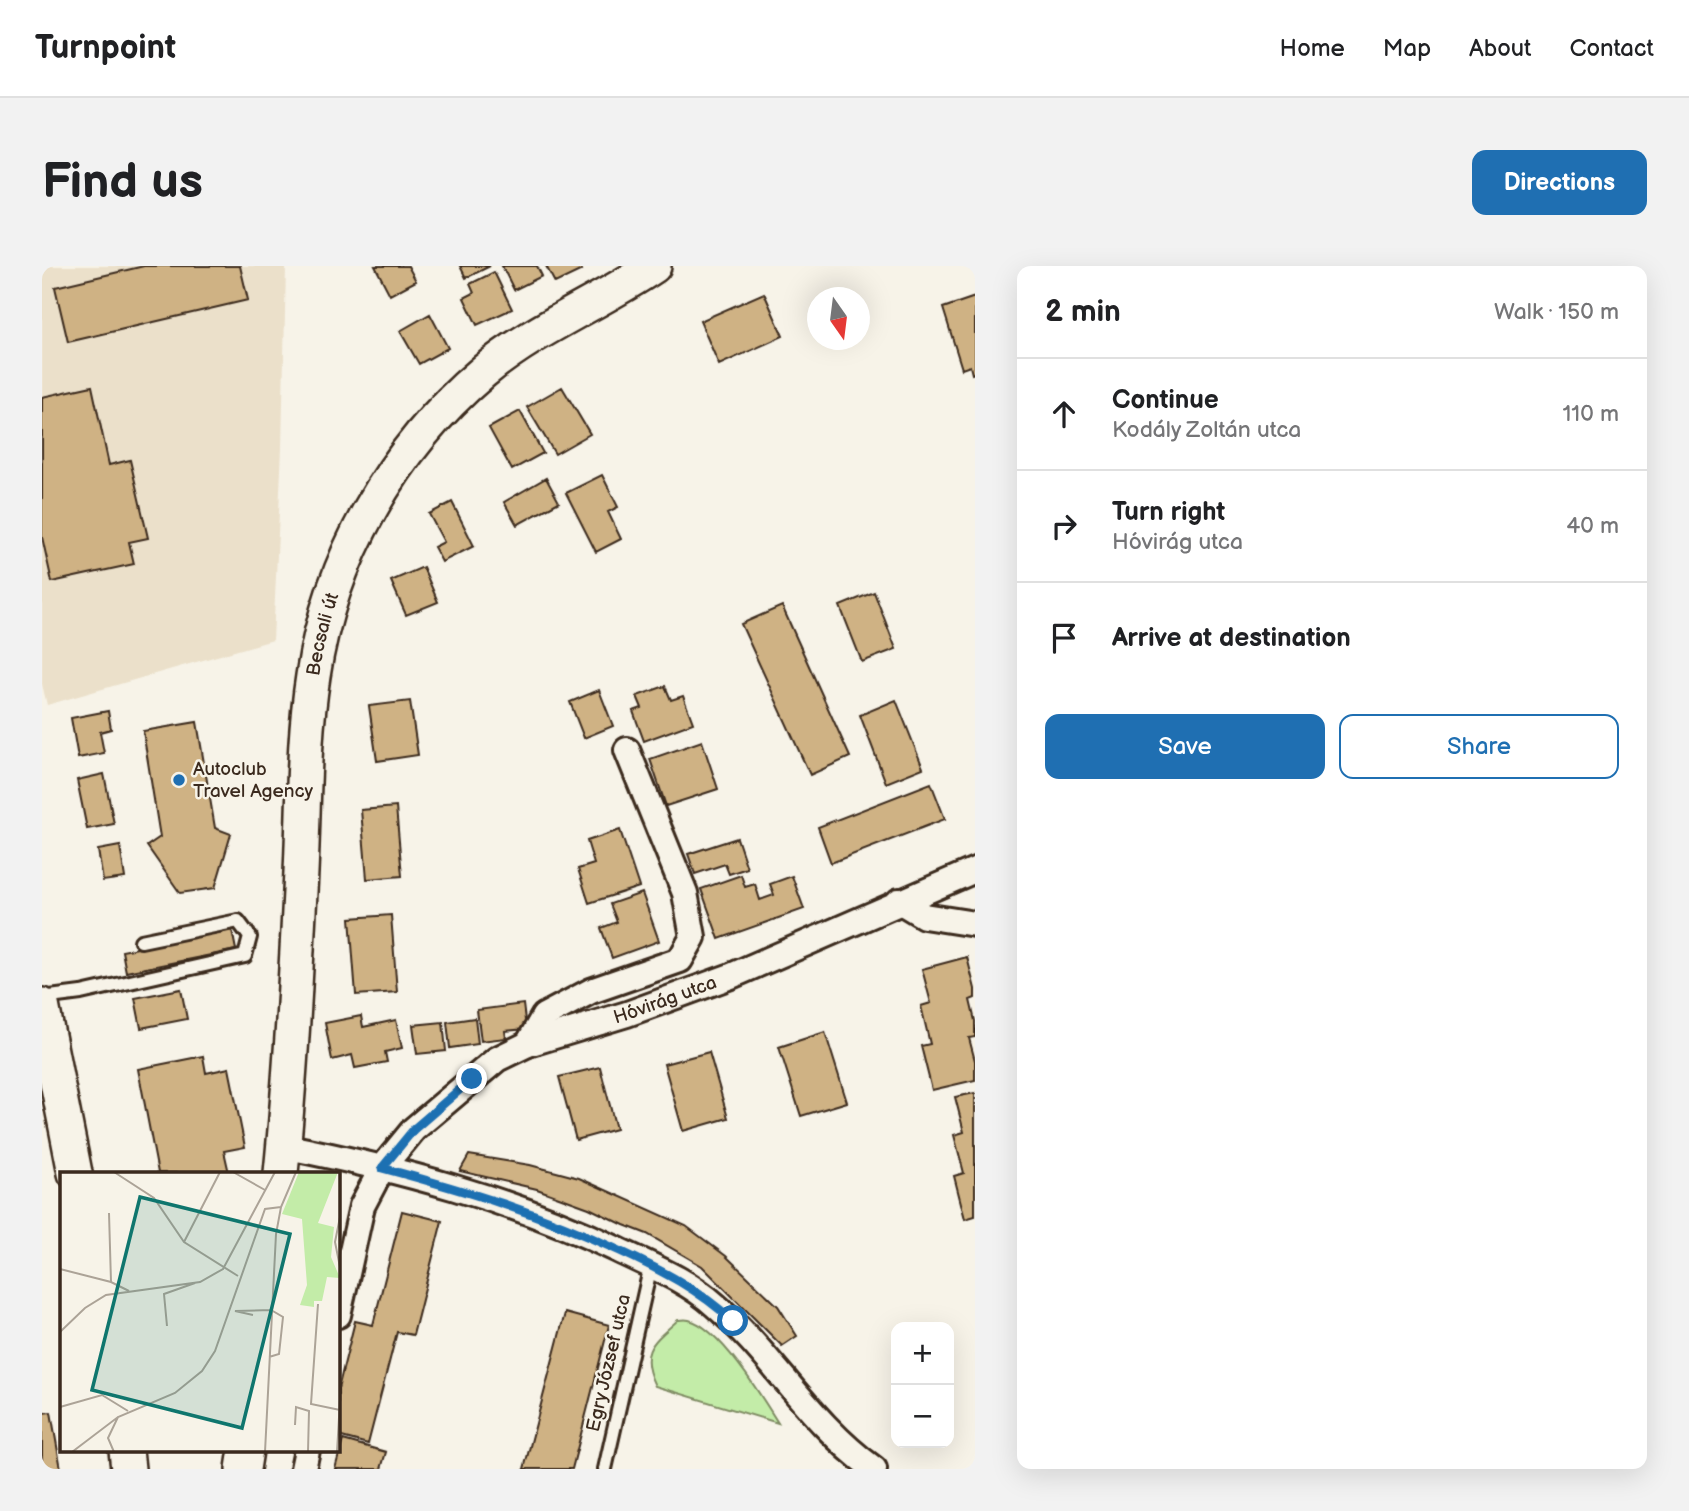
<!DOCTYPE html>
<html lang="en">
<head>
<meta charset="utf-8">
<style>
	:root { --surface:#fff; --page:#f2f2f2; --text:#202124; --muted:#757577; --line:#e0e0e0; --accent:#1f6fb2 }
	body { margin:0; font-family:"Balsamiq Sans",sans-serif; background:var(--page); color:var(--text) }
	.controls { position:absolute; right:21px; bottom:21px; display:grid; overflow:hidden; border-radius:14px; box-shadow:0 7px 28px #0002 }
	.controls button { width:63px; height:63px; display:grid; place-items:center; padding:0; border:0; border-bottom:2px solid var(--line); background:var(--surface); color:var(--text); font:35px sans-serif }
	.compass { position:absolute; left:765px; top:21px; width:63px; height:63px; border-radius:50%; background:var(--surface); box-shadow:0 7px 28px #0002; rotate:166deg }
	.stop { position:absolute; width:21px; height:21px; margin:-16px; border:5px solid #1f6fb2; border-radius:50%; background:#fff }
	.stop.end { background:#1f6fb2; border-color:#fff; box-shadow:0 2px 7px #0008 }
	.list { margin:0; padding:0; list-style:none }
	h2 { display:flex; justify-content:space-between; align-items:center; height:91px; margin:0; padding:0 28px; font-size:30px }
	h2 small { font-size:23px; font-weight:400; color:var(--muted) }
	.list li { display:grid; grid-template-columns:46px 1fr auto; gap:21px; align-items:center; box-sizing:border-box; height:112px; padding:0 28px; border-top:2px solid var(--line) }
	.list b { display:block; font-size:26px; white-space:nowrap }
	.list p { margin:0; font-size:23px; white-space:nowrap; color:var(--muted) }
	.list em { font-size:23px; font-style:normal; color:var(--muted) }
	.actions { display:flex; gap:14px; padding:21px 28px }
	.actions a { flex:1; padding:16px 0; border:2px solid var(--accent); border-radius:14px; text-align:center; font-size:24px; color:var(--accent) }
	.actions .main { background:var(--accent); color:#fff }
	.icon { flex:none; width:38px; height:38px; fill:none; stroke:currentColor; stroke-width:2; stroke-linecap:round; stroke-linejoin:round }
	.map { position:relative; flex:none; width:933px; height:1203px; overflow:hidden; border-radius:14px }
	header { display:flex; align-items:center; gap:42px; box-sizing:border-box; height:98px; padding:0 35px; background:var(--surface); border-bottom:2px solid var(--line) }
	header strong { font-size:33px }
	nav { display:flex; gap:38px; margin-inline-start:auto; font-size:24px }
	.intro { display:flex; align-items:center; justify-content:space-between; box-sizing:border-box; height:168px; padding:0 42px }
	h1 { margin:0; font-size:49px }
	.button { padding:18px 32px; border-radius:14px; background:var(--accent); color:#fff; font-size:24px; font-weight:700 }
	main { display:flex; gap:42px; padding:0 42px }
	aside { flex:1; background:var(--surface); border-radius:14px; box-shadow:0 7px 28px #0002 }
	.map>svg:first-child { display:block }
</style>
</head>
<body>
<header>
<strong>Turnpoint</strong>
<nav><a>Home</a><a>Map</a><a>About</a><a>Contact</a></nav>
</header>
<div class="intro"><h1>Find us</h1><a class="button">Directions</a></div>
<main>
<div class="map">
<svg width="933" height="1203" viewBox="0 0 933 1203">
	<rect width="100%" height="100%" fill="#f7f3e8"/>
	<filter id="ink" filterUnits="userSpaceOnUse"><feTurbulence type="fractalNoise" baseFrequency=".0143" numOctaves="2"/><feDisplacementMap in="SourceGraphic" scale="14" xChannelSelector="R" yChannelSelector="G"/><feConvolveMatrix kernelMatrix="1 2 1 2 8 2 1 2 1" color-interpolation-filters="sRGB"/></filter>
	<g filter="url(#ink)">
		<path fill="#ebe0ca" d="M0 0H244L240 182 231 374 5 439 0 418Z"/>
		<path fill="#c3eca8" stroke="#7f8b63" stroke-width="2" d="M636 1054C639 1054 643 1053 647 1054 677 1061 720 1131 736 1157L613 1120C596 1086 610 1077 636 1054Z"/>
		<path fill="#cfb284" stroke="#3b2a1e" stroke-width="2" d="M102 0H198L206 34 26 76 13 21Z
			M333 0H366L374 15 348 29Z
			M418 0H448L424 12Z
			M460 0H495L500 10 472 24Z
			M504 0H538L540 4 513 17Z
			M452 6 470 43 435 59 422 32 432 27 428 18Z
			M722 27 741 70 677 99 658 55Z
			M933 31V107L930 108 928 100 920 103 901 42Z
			M388 48 406 82 377 98 358 65Z
			M50 120 67 199 88 194 106 272 87 276 92 298 10 316 0 271V131Z
			M520 121 548 168 513 188 485 141Z
			M478 145 501 187 470 204 447 162Z
			M560 209 576 241 566 246 579 273 554 286 524 227Z
			M504 212 517 236 475 259 462 236Z
			M410 236 432 280 400 296 392 281 402 276 387 248Z
			M381 301 396 336 364 349 349 315Z
			M832 326 854 383 820 396 798 340Z
			M740 340 808 491 768 509 699 358Z
			M623 420 629 434 641 430 651 457 602 475 591 445 600 442 595 430Z
			M557 424 571 460 542 472 528 436Z
			M854 434 881 502 844 517 818 449Z
			M368 435 376 489 335 495 327 440Z
			M66 445 69 463 58 466 62 487 36 492 29 452Z
			M155 456 173 562 189 568 173 622 138 627 105 580 118 571 101 465Z
			M660 475 676 523 624 540 608 493Z
			M62 508 72 558 45 563 35 514Z
			M889 517 903 553 789 597 776 561Z
			M354 541 360 610 325 613 319 544Z
			M578 564 597 621 547 637 536 603 552 598 545 575Z
			M695 572 705 602 687 608 683 598 653 608 646 588Z
			M78 580 83 612 61 615 56 584Z
			M699 609 703 621 713 618 718 634 732 629 728 618 750 610 762 643 677 673 659 623Z
			M600 627 617 675 570 692 559 662 575 656 568 638Z
			M349 649 355 726 314 729 308 652Z
			M190 664 194 684 84 706 80 685Z
			M925 691 933 723V732L928 734 933 755V771L927 772 933 795V814L890 824 879 780 888 778 879 740 889 737 880 703Z
			M139 723 145 753 99 762 93 732Z
			M481 738 484 763 463 765 464 772 439 775 435 744Z
			M319 750 321 761 354 754 360 782 343 786 345 796 313 802 310 789 290 794 283 757Z
			M433 752 436 778 408 782 405 756Z
			M401 756 404 785 375 788 371 759Z
			M783 766 805 836 759 850 737 781Z
			M667 786 686 852 641 865 622 798Z
			M161 790 164 807 187 802 203 881 182 885 187 907H116L96 803Z
			M558 801 574 863 534 874 517 811Z
			M933 827V950L923 953 912 910 922 907 912 869 922 866 913 831Z
			M427 889 488 899 537 912 644 960 684 990 736 1040 755 1070 740 1080 660 1000 605 968 582 959 547 942 495 923 418 905Z
			M360 945 400 955 371 1069 355 1066 326 1178 296 1170V1123L313 1055 331 1059Z
			M523 1047 567 1059 530 1203H482Z
			M9 1146 19 1203H0V1147Z
			M301 1174 344 1186 339 1203H293Z"/>
		<g fill="none" stroke-linecap="round" stroke-linejoin="round">
			<g stroke="#3b2a1e" stroke-width="18">
				<path id="lane" d="M0 732 39 727 203 690 208 671 196 655 99 675
					M563 1203 609 999"/>
			</g>
			<g stroke="#3b2a1e" stroke-width="30">
				<g id="street">
					<path d="M857 635 882 650 933 658"/>
					<path d="M486 778 502 750 549 725 638 694 651 671 643 627 585 484"/>
					<path d="M241 880C356 903 470 933 576 984 609 1000 645 1014 673 1039 732 1090 767 1156 832 1203"/>
					<path id="s1" d="M296 1049 320 940 340 902 372 863 455 793 486 778 585 748 689 710 933 604"/>
					<path d="M261 1203 265 1184"/>
				</g>
			</g>
			<g stroke="#3b2a1e" stroke-width="38">
				<g id="secondary">
					<path d="M0 739 33 907"/>
					<path id="s2" d="M239 907C249 807 254 706 259 606 262 541 261 474 271 410 288 293 351 182 441 106 492 63 557 37 612 0"/>
					<path d="M84 1184 86 1203"/>
					<path d="M201 1203 204 1184"/>
				</g>
			</g>
			<use href="#lane" stroke="#f7f3e8" stroke-width="12"/>
			<use href="#street" stroke="#f7f3e8" stroke-width="24"/>
			<use href="#secondary" stroke="#f7f3e8" stroke-width="33"/>
		</g>
	</g>
	<g fill="none" stroke-linecap="round" stroke-linejoin="round" filter="url(#ink)">
		<path stroke="#1f6fb2" stroke-width="9" d="M430 813 372 863 340 902C425 925 498 947 578 985 619 1004 658 1024 691 1055"/>
	</g>
	<circle fill="#1f6fb2" stroke="#f7f3e8" stroke-width="2.5" cx="137" cy="514" r="7"/>
	<g text-anchor="middle" dominant-baseline="central" stroke-width="5" stroke-linejoin="round" paint-order="stroke">
		<g font-size="19" fill="#3b2a1e" stroke="#f7f3e8">
			<text stroke="none"><textPath href="#s2" startOffset="541">Becsali út</textPath></text>
			<text stroke="none"><textPath href="#s1" startOffset="492">Hóvirág utca</textPath></text>
			<text transform="translate(567 1097) rotate(-77)">Egry József utca</text>
		</g>
		<g font-size="19" fill="#3b2a1e" stroke="#f7f3e8" text-anchor="start">
			<text x="151" y="503">Autoclub<tspan x="151" dy="22">Travel Agency</tspan></text>
		</g>
	</g>
	<g transform="translate(18 906)">
		<rect width="280" height="280" fill="#f7f3e8"/>
		<path d="M239 0H278L258 51 274 55 271 85 280 106 267 105 262 129H254V135L240 133 247 113 242 47 222 42Z" fill="#c3eca8"/>
		<path fill="none" stroke="#aca397" stroke-width="2" d="M54 0 94 26 124 70 178 104M173 0 205 18M49 41 51 110M280 45 275 70 280 95M124 70 160 0M0 97 51 110 69 119M258 132 251 232 280 238M193 143 175 139 211 138 223 145 219 182 209 185M107 154 104 122 135 111M0 160 25 136 46 123 140 110 163 97 215 0M0 235 42 223 68 239M235 253 236 235 249 239 248 280M12 280 58 245 115 221 142 199 155 179 205 37 221 35M54 280 48 266 58 245M205 280 216 62 221 35 236 0M277 280 280 228"/>
		<path fill="#0f766e" fill-opacity="0.15" stroke="#0f766e" stroke-width="3.5" d="M80 25 230 62 182 256 32 218Z"/>
		<rect width="280" height="280" fill="none" stroke="#3b2a1e" stroke-width="3.5"/>
	</g>
</svg>
<div class="controls">
<button>+</button>
<button>−</button>
</div>
<svg class="compass" viewBox="-18 -18 36 36"><path d="M0-13l5 13h-10z" fill="#e53935"/><path d="M0 13l5-13h-10z" fill="#757577"/></svg>
<div class="stop" style="left:691px;top:1055px"></div>
<div class="stop end" style="left:430px;top:813px"></div>
</div>
<aside>
<h2>2 min<small>Walk · 150 m</small></h2>
<ul class="list">
<li><svg class="icon" aria-label="ahead" viewBox="0 0 24 24"><path d="M12 20V5M6 11l6-6 6 6"/></svg><div><b>Continue</b><p>Kodály Zoltán utca</p></div><em>110 m</em></li>
<li><svg class="icon" aria-label="right" viewBox="0 0 24 24"><path d="M7 20v-9h11M14 6l5 5-5 5"/></svg><div><b>Turn right</b><p>Hóvirág utca</p></div><em>40 m</em></li>
<li><svg class="icon" aria-label="arrive" viewBox="0 0 24 24"><path d="M6 21V4h12l-3 4 3 4H6"/></svg><div><b>Arrive at destination</b></div></li>
</ul>
<div class="actions"><a class="main">Save</a><a>Share</a></div>
</aside>
</main>
</body>
</html>
